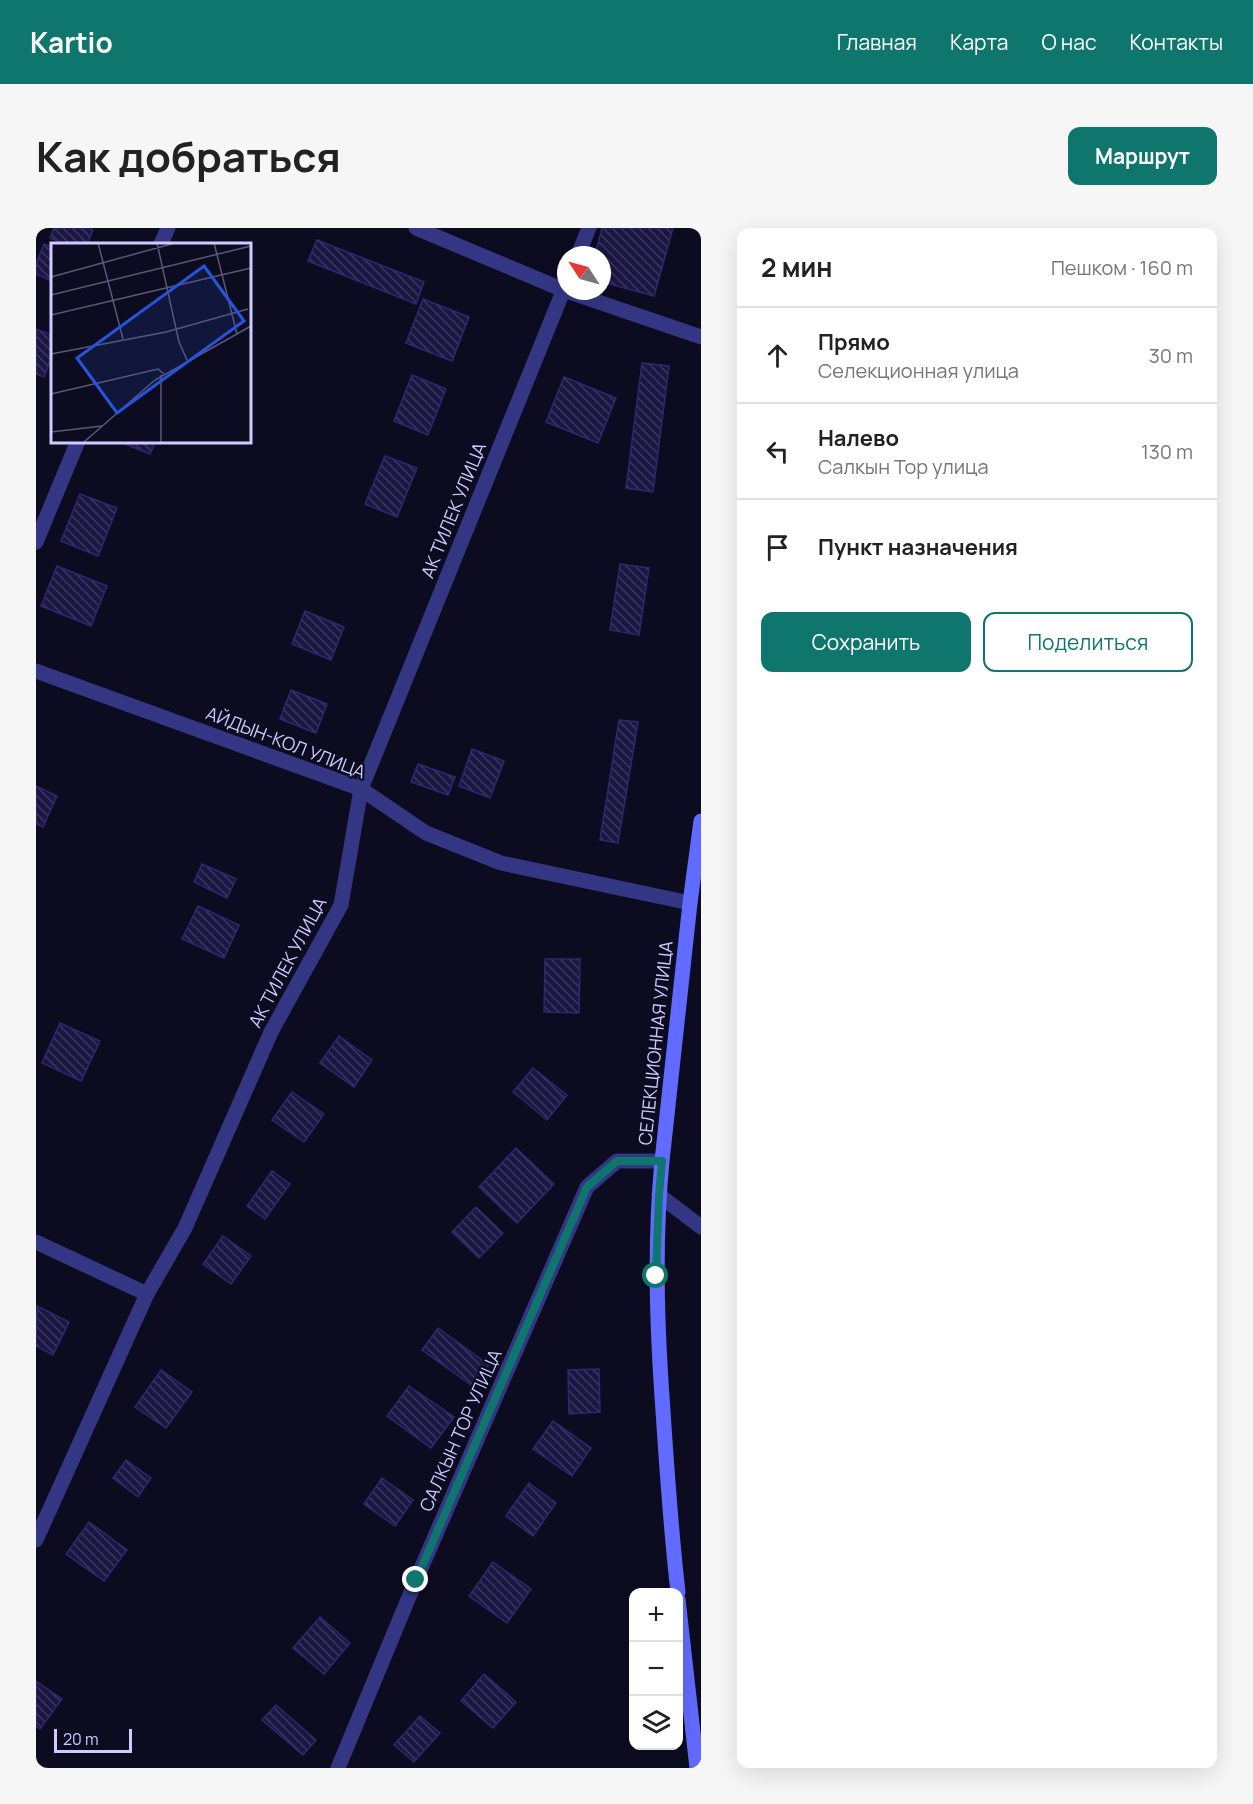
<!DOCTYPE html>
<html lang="ru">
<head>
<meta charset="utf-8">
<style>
	:root { --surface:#fff; --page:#f6f6f6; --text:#222; --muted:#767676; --line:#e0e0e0; --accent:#0f766e }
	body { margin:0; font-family:Manrope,sans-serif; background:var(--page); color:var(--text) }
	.controls { position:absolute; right:18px; bottom:18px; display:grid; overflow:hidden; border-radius:12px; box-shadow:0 6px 24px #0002 }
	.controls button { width:54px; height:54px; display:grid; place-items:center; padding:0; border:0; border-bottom:2px solid var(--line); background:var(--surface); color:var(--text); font:30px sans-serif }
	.compass { position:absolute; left:521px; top:18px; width:54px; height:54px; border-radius:50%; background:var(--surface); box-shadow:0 6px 24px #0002; rotate:306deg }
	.scale { position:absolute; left:18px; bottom:15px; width:78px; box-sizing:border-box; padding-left:6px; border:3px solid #cdcbff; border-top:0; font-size:16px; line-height:21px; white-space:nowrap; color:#cdcbff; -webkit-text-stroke:4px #0d0b20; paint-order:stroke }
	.stop { position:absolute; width:18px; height:18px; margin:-14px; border:4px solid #0f766e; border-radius:50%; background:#fff }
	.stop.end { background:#0f766e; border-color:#fff; box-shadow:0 2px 6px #0008 }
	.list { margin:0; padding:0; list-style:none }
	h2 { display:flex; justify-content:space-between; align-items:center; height:78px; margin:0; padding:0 24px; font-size:26px }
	h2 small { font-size:20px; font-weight:400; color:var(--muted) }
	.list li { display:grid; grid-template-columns:39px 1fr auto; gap:18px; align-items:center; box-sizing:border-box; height:96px; padding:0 24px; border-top:2px solid var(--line) }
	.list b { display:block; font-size:22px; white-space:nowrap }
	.list p { margin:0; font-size:20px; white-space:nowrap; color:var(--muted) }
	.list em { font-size:20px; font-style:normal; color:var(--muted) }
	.actions { display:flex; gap:12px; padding:18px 24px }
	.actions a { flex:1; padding:14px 0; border:2px solid var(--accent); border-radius:12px; text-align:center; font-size:21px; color:var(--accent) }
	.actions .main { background:var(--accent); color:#fff }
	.icon { flex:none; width:33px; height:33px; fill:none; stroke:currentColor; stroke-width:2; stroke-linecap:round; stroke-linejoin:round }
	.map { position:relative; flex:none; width:665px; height:1540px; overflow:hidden; border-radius:12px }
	header { display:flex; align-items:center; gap:36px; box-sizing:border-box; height:84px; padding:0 30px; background:var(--accent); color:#fff }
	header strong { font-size:28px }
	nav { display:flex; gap:33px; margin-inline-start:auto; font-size:21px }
	.intro { display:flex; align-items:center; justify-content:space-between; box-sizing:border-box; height:144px; padding:0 36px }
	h1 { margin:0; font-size:42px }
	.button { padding:15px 27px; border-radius:12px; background:var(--accent); color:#fff; font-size:21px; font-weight:700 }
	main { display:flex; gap:36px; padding:0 36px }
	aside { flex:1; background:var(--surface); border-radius:12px; box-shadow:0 6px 24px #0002 }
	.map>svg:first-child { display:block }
</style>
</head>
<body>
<header>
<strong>Kartio</strong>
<nav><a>Главная</a><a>Карта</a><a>О нас</a><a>Контакты</a></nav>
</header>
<div class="intro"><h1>Как добраться</h1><a class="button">Маршрут</a></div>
<main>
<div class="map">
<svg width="665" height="1540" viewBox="0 0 665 1540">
	<defs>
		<pattern id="building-back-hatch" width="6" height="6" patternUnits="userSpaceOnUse" patternTransform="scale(1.5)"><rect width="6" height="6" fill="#1c1643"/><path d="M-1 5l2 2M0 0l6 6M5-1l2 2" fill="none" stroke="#3c375f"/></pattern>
	</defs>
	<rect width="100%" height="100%" fill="#0d0b20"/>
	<path fill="url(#building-back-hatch)" stroke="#2f2770" stroke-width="1.5" d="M18 0H53L57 2 51 16H30L14 10Z
		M566 0H637L618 68 566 54V27H559Z
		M281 12 388 54 380 76 272 33Z
		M8 16 16 19V53L0 46V36Z
		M387 71 433 89 416 133 370 115Z
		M0 101 16 107V128L8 149 0 146Z
		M606 135 633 138 617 264 590 260Z
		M376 147 410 161 392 207 358 193Z
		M528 149 580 170 562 215 510 194Z
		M82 213H120L114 226Z
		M349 228 381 240 361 289 329 276Z
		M44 266 81 280 62 328 25 313Z
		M584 336 613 340 603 407 574 402Z
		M21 338 71 358 55 398 5 378Z
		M269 383 308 399 295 432 256 416Z
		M255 462 291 476 280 505 244 491Z
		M583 492 602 494 582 615 564 612Z
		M436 521 468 533 454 570 423 558Z
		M382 536 419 549 412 567 375 554Z
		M0 558 21 568 7 599 0 596Z
		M166 636 200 651 191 670 158 654Z
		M162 678 203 697 188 730 146 711Z
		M509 731H544L543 785 508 784Z
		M24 795 64 813 45 853 6 835Z
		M303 808 336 832 318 859 284 835Z
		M497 840 531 867 511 892 477 864Z
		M256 864 288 886 268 914 236 892Z
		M480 920 518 956 481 995 443 959Z
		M236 943 254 956 229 991 211 978Z
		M440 979 467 1005 443 1030 416 1004Z
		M187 1008 215 1028 195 1056 167 1036Z
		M1 1078 33 1094 17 1127 0 1118Z
		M402 1100 453 1137 438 1159 386 1122Z
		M563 1141 564 1184 533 1186 532 1142Z
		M125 1142 156 1164 130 1200 99 1179Z
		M373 1158 418 1189 395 1220 351 1188Z
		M517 1193 555 1220 536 1248 497 1221Z
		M90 1232 115 1250 102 1269 77 1250Z
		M346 1250 377 1272 359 1298 328 1276Z
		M493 1255 520 1275 497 1308 470 1288Z
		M53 1294 91 1322 68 1353 30 1326Z
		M457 1334 495 1361 471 1395 433 1368Z
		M284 1389 314 1415 288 1446 257 1420Z
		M448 1446 480 1474 457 1500 425 1473Z
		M0 1453 26 1471 4 1501 0 1498Z
		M240 1477 280 1512 267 1527 226 1492Z
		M384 1488 404 1505 378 1534 358 1517Z"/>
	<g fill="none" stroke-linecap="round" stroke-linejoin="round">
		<path stroke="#333783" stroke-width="15" d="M380 0 530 63
			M125 16 132 0
			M542 27 553 0
			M530 63 665 109
			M0 314 42 213
			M0 443 325 561 390 605 465 635 654 675
			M623 967 665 999
			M0 1014 111 1066
			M0 1312 111 1066 149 1000 235 804 305 677 325 561 530 56
			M302 1540 380 1352 551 959 581 933H626"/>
		<path stroke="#626bff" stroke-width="15" d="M642 1364C635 1304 631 1244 627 1183 621 1100 618 1017 626 933L654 675 665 593
			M642 1371 661 1540"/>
	</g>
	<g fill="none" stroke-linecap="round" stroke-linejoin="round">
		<path stroke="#0f766e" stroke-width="8" d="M380 1352 551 959 581 933H626L623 967 620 1048"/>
	</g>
	<g text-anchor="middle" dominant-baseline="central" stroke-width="4.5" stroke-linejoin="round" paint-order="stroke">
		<g font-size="18" fill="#cdcbff" stroke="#0d0b20">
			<text transform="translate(417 282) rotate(-68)">АК ТИЛЕК УЛИЦА</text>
			<text transform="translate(250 514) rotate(21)">АЙДЫН-КОЛ УЛИЦА</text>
			<text transform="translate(251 734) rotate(-62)">АК ТИЛЕК УЛИЦА</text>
			<text transform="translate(619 815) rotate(-84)">СЕЛЕКЦИОННАЯ УЛИЦА</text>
			<text transform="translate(424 1202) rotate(-66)">САЛКЫН ТОР УЛИЦА</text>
		</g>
	</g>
	<g transform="translate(15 15)">
		<rect width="200" height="200" fill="#0d0b20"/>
		<path fill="none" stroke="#5a5879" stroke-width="1.5" d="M47 0 72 96M106 0 128 99 136 117M163 0 186 91M0 34 124 0M0 52 200 3M0 72 200 25M0 111 115 89 197 66M0 151 107 126 113 131M0 189 51 183M33 199 104 137 200 83M110 199V132"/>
		<path fill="#2654da" fill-opacity="0.15" stroke="#2654da" stroke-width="3" d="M153 23 193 78 66 170 26 115Z"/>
		<rect width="200" height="200" fill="none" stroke="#cdcbff" stroke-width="3"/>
	</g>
</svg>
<div class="controls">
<button>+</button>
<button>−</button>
<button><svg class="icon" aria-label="layers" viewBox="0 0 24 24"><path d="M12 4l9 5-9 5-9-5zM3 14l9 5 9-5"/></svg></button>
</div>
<svg class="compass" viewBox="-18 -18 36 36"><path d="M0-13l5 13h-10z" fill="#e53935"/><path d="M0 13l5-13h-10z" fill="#767676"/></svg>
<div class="scale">20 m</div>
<div class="stop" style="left:620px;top:1048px"></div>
<div class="stop end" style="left:380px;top:1352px"></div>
</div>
<aside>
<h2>2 мин<small>Пешком · 160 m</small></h2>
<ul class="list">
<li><svg class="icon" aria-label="ahead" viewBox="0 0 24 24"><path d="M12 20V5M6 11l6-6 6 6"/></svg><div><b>Прямо</b><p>Селекционная улица</p></div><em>30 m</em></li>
<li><svg class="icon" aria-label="left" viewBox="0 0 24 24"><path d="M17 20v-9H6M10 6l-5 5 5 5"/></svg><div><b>Налево</b><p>Салкын Тор улица</p></div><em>130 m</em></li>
<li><svg class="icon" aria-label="arrive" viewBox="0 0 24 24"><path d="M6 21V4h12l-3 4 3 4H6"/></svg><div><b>Пункт назначения</b></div></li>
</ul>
<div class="actions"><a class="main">Сохранить</a><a>Поделиться</a></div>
</aside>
</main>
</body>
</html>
